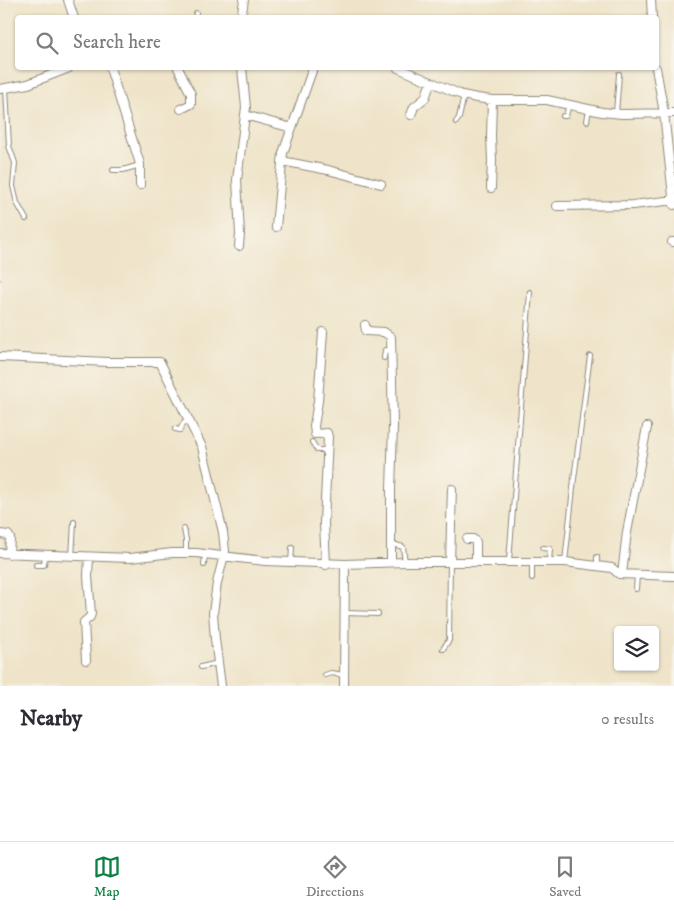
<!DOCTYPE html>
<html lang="en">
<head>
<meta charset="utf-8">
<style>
	:root { --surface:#fff; --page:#f2f2f3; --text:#2b2b33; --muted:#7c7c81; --line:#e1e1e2; --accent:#0b8043 }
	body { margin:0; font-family:"IM FELL DW Pica",serif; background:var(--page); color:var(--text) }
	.controls { position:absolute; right:15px; bottom:15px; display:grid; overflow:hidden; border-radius:5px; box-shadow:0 1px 4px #0004 }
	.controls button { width:45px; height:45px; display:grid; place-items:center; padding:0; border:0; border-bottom:1px solid var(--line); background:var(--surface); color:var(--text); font:25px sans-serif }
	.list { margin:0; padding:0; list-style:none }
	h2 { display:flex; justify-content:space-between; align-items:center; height:65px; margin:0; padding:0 20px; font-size:21px }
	h2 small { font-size:16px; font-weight:400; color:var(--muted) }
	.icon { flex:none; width:28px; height:28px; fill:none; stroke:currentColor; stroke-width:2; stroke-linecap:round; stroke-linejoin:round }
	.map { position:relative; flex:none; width:674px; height:686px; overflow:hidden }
	.search { position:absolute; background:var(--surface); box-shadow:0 1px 4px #0004; left:15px; right:15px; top:15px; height:55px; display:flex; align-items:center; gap:12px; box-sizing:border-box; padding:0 18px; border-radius:5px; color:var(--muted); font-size:19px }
	.sheet { height:155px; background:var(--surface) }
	nav { display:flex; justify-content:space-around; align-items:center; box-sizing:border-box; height:70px; border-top:1px solid var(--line); background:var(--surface); font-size:14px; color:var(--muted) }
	nav a { display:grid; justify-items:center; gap:2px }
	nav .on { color:var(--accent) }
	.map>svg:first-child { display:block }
</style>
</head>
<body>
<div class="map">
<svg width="674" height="686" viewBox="0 0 674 686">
	<rect width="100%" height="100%" fill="#f7f3e8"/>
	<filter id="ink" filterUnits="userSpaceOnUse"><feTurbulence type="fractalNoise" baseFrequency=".02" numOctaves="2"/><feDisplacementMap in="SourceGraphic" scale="10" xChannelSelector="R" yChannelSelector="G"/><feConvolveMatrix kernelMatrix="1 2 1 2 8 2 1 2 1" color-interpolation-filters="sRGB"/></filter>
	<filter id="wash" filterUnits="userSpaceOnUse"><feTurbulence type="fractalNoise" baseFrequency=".0096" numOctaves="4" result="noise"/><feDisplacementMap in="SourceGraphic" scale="20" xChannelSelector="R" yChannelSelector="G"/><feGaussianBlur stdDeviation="1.12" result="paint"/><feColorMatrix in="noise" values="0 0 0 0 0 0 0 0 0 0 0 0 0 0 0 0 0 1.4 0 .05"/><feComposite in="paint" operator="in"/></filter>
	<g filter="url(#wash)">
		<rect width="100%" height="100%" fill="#efe4c9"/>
	</g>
	<g filter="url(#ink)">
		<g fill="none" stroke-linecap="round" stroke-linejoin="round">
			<g stroke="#8d887a" stroke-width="6">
				<path id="lane" d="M195 18 196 13
					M6 88 9 146 15 163 13 186 17 203 26 219
					M616 113 619 74
					M563 116H566L569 104
					M587 121 589 109
					M456 122 459 118 464 95
					M113 170H123L140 165
					M384 358 385 350 391 351
					M175 429 180 430 184 422H190
					M312 442 317 450H328
					M184 529 186 540V553
					M396 545 403 547 405 562
					M543 548 550 549 549 562
					M72 557 74 522
					M509 561 530 292
					M291 562 292 548
					M565 562 574 479 590 356
					M36 565H44L45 555
					M204 565 205 554
					M597 566V557
					M532 578V561
					M636 589 637 575
					M345 613 378 614
					M443 649 449 640 450 561
					M201 667 218 663
					M325 675 331 673 344 675"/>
			</g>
			<g stroke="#8d887a" stroke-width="10">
				<path id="street" d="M68 0 74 18
					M651 0 652 18
					M241 18 244 0
					M110 68 140 164V185
					M178 68 191 94V104L181 109
					M398 68 462 95 477 98 492 100H547L602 112 622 114 674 113
					M656 68 664 113 674 205
					M0 89 28 84 69 68
					M245 115 292 128
					M411 115 414 107 425 98 431 82
					M282 161 328 170 381 184
					M491 188 492 160 491 136 492 100
					M557 206 633 205 674 200
					M276 227 283 153 313 68
					M672 242H674
					M239 246 240 234 237 180 246 107 242 68
					M365 325 366 331 384 332 391 337 393 426 391 489V562
					M323 332 318 401 314 426 315 434 327 433 328 437 324 523 326 565
					M0 357 108 362H160L202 447 223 532 225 551 217 583 213 613 215 639 221 686
					M0 534 8 535 10 538 9 554
					M467 539H473L476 542V561
					M0 553 130 558 172 553H196L265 561 345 564 344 686
					M450 561C451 537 451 514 452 489
					M345 564 406 562H565L612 568 619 574 674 576
					M622 574 627 532 647 427
					M86 660 84 622 90 617 91 614 88 576 89 557"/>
			</g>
			<path stroke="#8d887a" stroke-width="1" stroke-dasharray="1 4" stroke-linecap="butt" d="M0 280 3 279"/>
			<use href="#lane" stroke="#fff" stroke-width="4"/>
			<use href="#street" stroke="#fff" stroke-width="8"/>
		</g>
	</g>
</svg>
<div class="controls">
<button><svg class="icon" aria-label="layers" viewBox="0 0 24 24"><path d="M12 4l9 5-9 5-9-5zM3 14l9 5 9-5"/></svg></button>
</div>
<div class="search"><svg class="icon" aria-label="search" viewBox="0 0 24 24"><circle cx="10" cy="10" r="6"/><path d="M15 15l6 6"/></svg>Search here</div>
</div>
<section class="sheet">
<h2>Nearby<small>0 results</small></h2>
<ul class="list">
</ul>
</section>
<nav>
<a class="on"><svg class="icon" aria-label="map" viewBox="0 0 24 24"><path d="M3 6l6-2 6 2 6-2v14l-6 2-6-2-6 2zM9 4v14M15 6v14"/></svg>Map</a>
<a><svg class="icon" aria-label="directions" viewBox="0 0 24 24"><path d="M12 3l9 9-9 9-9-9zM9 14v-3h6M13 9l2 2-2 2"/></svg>Directions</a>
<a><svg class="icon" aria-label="saved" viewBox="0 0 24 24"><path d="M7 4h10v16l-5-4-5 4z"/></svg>Saved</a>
</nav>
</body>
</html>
